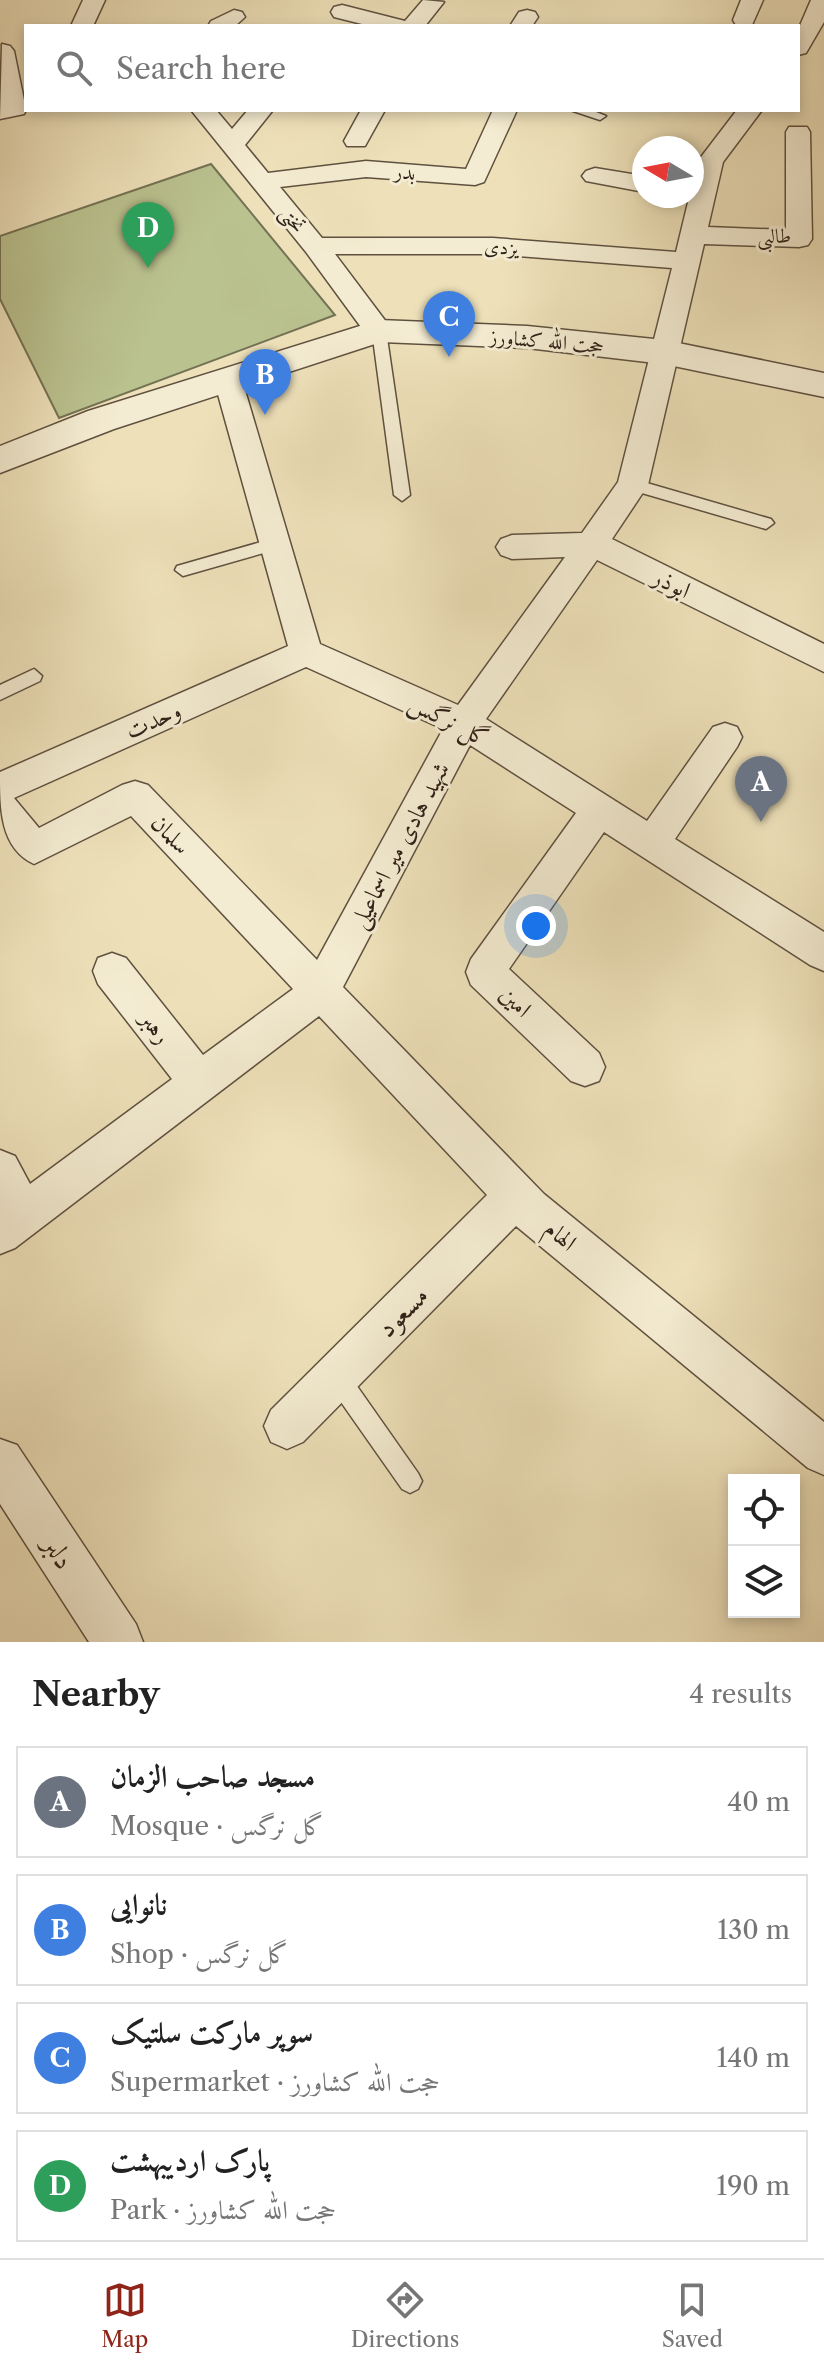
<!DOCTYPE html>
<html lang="en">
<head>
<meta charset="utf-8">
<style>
	:root { --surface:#fff; --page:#f2f2f2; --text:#222; --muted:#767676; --line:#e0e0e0; --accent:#8f2418 }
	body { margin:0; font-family:"Libre Caslon Text",Amiri,serif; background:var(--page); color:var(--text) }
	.controls { position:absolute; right:24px; bottom:24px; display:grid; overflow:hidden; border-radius:0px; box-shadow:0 4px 12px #0003 }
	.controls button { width:72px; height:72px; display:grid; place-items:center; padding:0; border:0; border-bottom:2px solid var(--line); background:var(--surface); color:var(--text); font:40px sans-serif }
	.compass { position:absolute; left:632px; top:136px; width:72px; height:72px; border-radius:50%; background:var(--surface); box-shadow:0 4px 12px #0003; rotate:280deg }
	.you { position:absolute; left:536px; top:926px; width:28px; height:28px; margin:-20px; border:6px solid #fff; border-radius:50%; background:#1a73e8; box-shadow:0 0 0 12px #1a73e833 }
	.badge { display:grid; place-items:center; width:52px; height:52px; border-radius:50%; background:var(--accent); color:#fff; font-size:26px; font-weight:700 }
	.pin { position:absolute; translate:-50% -66px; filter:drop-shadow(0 2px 4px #0008) }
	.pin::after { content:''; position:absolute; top:42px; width:28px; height:24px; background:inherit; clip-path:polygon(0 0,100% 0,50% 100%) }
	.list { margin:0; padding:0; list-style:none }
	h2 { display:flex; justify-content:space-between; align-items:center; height:104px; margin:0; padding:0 32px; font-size:34px }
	h2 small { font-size:26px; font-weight:400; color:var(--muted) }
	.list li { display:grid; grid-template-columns:52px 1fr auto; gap:24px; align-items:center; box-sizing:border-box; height:112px; margin:0 16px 16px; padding:0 16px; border:2px solid var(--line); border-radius:0px }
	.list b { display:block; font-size:30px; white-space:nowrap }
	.list p { margin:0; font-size:26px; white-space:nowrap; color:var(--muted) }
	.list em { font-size:26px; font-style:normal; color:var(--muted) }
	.icon { flex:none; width:44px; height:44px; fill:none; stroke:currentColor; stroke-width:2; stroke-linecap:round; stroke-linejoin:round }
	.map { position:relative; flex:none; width:824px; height:1642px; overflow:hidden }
	.search { position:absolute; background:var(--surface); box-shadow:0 4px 12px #0003; left:24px; right:24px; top:24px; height:88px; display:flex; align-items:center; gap:20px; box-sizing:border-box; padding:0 28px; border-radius:0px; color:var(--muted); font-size:30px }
	.sheet { height:616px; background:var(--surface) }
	nav { display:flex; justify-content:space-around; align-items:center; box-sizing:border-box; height:112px; border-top:2px solid var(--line); background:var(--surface); font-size:22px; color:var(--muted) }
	nav a { display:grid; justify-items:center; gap:4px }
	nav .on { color:var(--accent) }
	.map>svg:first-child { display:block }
</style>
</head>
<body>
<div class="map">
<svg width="824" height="1642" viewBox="0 0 824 1642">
	<rect width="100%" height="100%" fill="#eee1ba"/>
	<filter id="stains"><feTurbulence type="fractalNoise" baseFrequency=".0025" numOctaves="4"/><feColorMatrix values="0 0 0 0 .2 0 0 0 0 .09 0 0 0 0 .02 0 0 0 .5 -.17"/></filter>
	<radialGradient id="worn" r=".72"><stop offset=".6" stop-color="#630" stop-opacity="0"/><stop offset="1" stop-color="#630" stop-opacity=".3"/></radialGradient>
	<path fill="#bac28f" stroke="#747254" stroke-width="2" d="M211 164 335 315 59 418 0 299V236Z"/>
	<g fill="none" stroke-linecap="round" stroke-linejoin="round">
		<g stroke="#5f5140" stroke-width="3">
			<path id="service" d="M570 110H591L606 116 600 120Z
				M379 326 386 331 410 495 402 501 394 495 372 331Z
				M633 479 771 519 774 523 766 529 628 489 625 485Z
				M275 538 283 544 281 548 183 576 175 570 177 566Z
				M34 669 42 676 40 681 0 700V685Z
				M337 1366 345 1369 418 1473 422 1481 418 1489 410 1493 402 1489 329 1385 326 1377 329 1369Z"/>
		</g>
		<g stroke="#5f5140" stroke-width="3">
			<path id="minor" d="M83 0H105L93 26H71Z
				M423 0 444 2 425 26H370L334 17 331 12 334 7 342 5 405 21Z
				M741 0H763L752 25H736L733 20Z
				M811 0H824V22L806 53 798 55V30Z
				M234 10 242 12 245 17 235 26H208L211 21Z
				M527 10 535 12 538 17 532 26H510L519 12Z
				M2 44 10 46 14 51 26 110 24 114 0 119Z
				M191 110H216L232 129 248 110H273L245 145 268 173 366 161 466 169 493 110H517L484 182 475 185 366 177 280 187 322 238H493L676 252 698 161 737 110H762L723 162 708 227 786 230V132L789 127H807L810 132 812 239 808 245 799 247 704 244 648 485 612 539 824 644V672L597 560 486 719 647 821 713 727 725 723 737 727 742 737 737 747 675 839 824 932V971L810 965 604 832 509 969 599 1053 605 1067 599 1081 585 1086 571 1081 471 985 466 972 471 959 576 813 470 745 343 987 544 1194 824 1422V1475L808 1468 516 1226 303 1442 287 1449 271 1442 264 1426 271 1410 487 1195 319 1016 15 1248 0 1254V1150L15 1156 30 1184 172 1079 98 984 93 971 98 958 112 953 126 958 203 1055 293 989 131 816 34 864C0 848 0 809 0 772L288 646 214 380 218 373 228 370 238 373 242 380 320 644 458 705 565 557 512 559 501 555 496 547 501 539 512 535 582 533 618 482 672 268 493 254H335L393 331 389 338 379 340 369 338 306 252ZM306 667 443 729 317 960 148 785 135 781 122 785 39 828 14 798Z
				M361 110H385L365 146H347L344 141Z
				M595 168 644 176V192L586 181 582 176 586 171Z
				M0 1439 17 1445 136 1624 143 1642H89L0 1504Z"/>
		</g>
		<g stroke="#5f5140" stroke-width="3">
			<path id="tertiary" d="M379 320 527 326 664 340 824 373V397L664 364 527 348 381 342 114 429 0 473V446L88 411Z"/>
		</g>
		<use href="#service" fill="#f4ecd2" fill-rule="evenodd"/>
		<use href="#minor" fill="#f4ecd2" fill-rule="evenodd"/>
		<use href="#tertiary" fill="#f4ecd2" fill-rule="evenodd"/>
	</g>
	<g text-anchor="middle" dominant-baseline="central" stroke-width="6" stroke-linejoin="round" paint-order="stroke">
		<g font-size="20" fill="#2f2118" stroke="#f4ecd2">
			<text transform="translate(405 172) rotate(5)">بدر</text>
			<text transform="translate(293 219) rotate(50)">تختی</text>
			<text transform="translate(774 236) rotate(-2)">طالبی</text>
			<text transform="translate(501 247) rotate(3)">یزدی</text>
			<text transform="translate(547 341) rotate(5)">حجت الله کشاورز</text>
		</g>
		<g font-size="24" fill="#2f2118" stroke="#f4ecd2">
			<text transform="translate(672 583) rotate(26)">ابوذر</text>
			<text transform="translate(153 720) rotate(-24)">وحدت</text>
			<text transform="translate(449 720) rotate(27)">گل نرگس</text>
			<text transform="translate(171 834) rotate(46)">سلمان</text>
			<text transform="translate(399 845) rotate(-62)">شهید هادی میر اسماعیلی</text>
			<text transform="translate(516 1001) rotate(44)">امین</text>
			<text transform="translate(156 1027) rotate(52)">رهبر</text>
			<text transform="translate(561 1235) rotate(40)">الهام</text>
		</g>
		<g font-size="28" fill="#2f2118" stroke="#f4ecd2">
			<text transform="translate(402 1311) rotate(-45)">مسعود</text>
			<text transform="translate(59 1552) rotate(57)">دلبر</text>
		</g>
	</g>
	<rect width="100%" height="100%" filter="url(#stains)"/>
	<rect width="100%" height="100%" fill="url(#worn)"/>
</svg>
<div class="controls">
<button><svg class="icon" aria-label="locate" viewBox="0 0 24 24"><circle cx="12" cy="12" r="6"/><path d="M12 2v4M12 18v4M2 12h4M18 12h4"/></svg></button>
<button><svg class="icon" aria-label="layers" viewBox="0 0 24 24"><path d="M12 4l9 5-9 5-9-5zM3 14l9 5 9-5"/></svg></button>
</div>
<svg class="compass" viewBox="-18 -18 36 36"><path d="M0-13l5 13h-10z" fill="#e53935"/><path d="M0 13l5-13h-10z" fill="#767676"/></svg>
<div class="you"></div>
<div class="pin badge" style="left:761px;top:822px;background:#6b7280">A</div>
<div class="pin badge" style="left:265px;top:415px;background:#3f7fe0">B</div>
<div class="pin badge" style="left:449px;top:357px;background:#3f7fe0">C</div>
<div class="pin badge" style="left:148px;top:268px;background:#2e9e5b">D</div>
<div class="search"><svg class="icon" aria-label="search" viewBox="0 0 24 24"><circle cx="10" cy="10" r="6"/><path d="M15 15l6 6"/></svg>Search here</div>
</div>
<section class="sheet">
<h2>Nearby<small>4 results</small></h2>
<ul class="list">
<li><span class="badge" style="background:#6b7280">A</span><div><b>مسجد صاحب الزمان</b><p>Mosque · گل نرگس</p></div><em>40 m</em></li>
<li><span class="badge" style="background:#3f7fe0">B</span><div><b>نانوایی</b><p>Shop · گل نرگس</p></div><em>130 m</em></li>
<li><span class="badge" style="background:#3f7fe0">C</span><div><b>سوپر مارکت سلتیک</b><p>Supermarket · حجت الله کشاورز</p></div><em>140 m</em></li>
<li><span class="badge" style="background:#2e9e5b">D</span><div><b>پارک اردیبهشت</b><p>Park · حجت الله کشاورز</p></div><em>190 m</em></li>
</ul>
</section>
<nav>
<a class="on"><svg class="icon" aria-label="map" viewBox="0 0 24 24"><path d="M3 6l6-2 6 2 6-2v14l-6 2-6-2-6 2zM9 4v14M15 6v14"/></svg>Map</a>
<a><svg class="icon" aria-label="directions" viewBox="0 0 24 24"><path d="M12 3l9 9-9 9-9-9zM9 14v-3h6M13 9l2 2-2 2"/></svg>Directions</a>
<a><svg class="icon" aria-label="saved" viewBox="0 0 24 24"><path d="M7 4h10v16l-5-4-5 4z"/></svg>Saved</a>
</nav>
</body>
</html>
